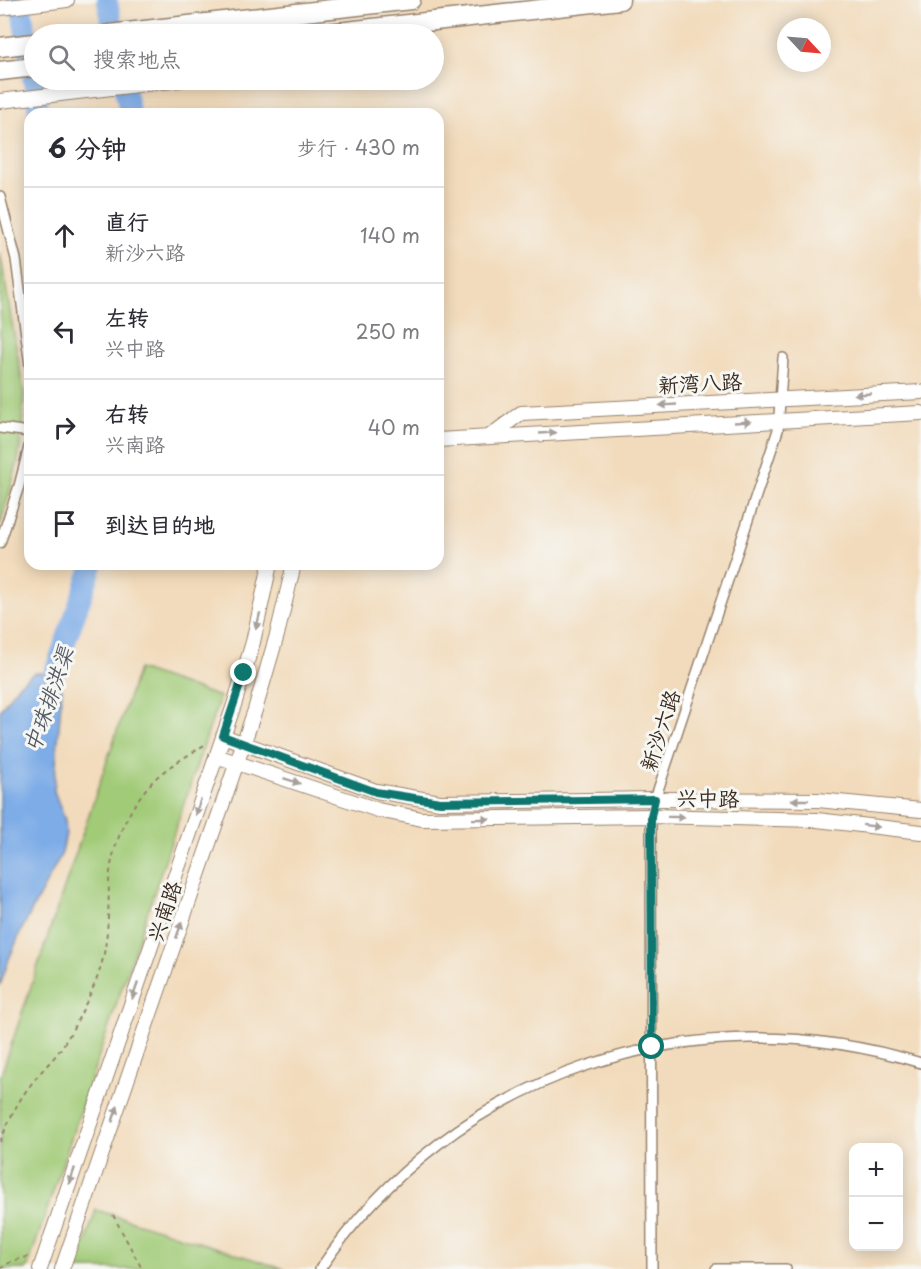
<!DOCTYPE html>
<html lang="zh">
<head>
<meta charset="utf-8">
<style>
	:root { --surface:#fff; --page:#f2f2f3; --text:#2b2b33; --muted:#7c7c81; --line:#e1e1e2 }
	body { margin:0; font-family:"Playpen Sans","LXGW WenKai TC",sans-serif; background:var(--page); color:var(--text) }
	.controls { position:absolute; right:18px; bottom:18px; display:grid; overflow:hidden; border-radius:12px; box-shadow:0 3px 15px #0003 }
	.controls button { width:54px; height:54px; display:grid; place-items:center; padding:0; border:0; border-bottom:2px solid var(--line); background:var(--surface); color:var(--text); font:30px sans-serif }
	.compass { position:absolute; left:777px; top:18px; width:54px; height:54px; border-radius:50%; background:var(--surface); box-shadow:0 3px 15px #0003; rotate:116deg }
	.stop { position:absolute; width:18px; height:18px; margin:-14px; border:4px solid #0f766e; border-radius:50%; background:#fff }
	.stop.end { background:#0f766e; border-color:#fff; box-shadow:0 2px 6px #0008 }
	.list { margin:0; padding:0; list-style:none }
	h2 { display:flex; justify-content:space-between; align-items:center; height:78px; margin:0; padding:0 24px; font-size:26px }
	h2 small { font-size:20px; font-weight:400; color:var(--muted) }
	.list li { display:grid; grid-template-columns:39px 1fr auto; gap:18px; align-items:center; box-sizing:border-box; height:96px; padding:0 24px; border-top:2px solid var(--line) }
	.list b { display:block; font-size:22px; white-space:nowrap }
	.list p { margin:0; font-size:20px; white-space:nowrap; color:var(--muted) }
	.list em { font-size:20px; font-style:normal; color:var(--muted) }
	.icon { flex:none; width:33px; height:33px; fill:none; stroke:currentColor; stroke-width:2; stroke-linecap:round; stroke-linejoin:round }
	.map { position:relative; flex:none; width:921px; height:1269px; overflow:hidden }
	.search { position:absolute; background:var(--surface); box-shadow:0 3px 15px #0003; left:24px; top:24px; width:420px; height:66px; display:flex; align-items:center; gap:15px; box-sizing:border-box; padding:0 21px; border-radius:33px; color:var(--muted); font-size:22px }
	.panel { position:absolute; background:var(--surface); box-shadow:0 3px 15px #0003; left:24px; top:108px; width:420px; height:462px; border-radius:18px }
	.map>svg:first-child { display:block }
</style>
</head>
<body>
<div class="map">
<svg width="921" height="1269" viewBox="0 0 921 1269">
	<rect width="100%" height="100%" fill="#f6f6f2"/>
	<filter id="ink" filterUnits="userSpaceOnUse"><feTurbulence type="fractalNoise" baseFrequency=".0167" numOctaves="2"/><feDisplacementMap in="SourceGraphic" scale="12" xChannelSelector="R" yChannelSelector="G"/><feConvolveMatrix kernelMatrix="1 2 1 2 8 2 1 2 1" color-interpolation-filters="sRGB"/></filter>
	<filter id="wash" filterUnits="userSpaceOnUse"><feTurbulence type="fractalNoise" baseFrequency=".008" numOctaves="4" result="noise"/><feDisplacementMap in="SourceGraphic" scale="24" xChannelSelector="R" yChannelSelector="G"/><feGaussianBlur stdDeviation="1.35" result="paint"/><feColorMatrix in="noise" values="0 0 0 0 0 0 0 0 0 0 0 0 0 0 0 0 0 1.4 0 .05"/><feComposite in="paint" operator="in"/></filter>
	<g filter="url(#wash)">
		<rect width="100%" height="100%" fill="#f2dbbc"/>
		<path fill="#a1cb77" stroke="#6e7a4a" stroke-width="1.5" d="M0 252 24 393 22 431 18 461 0 527Z
			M138 669 220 697 27 1269H0V1078Z
			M96 1210 113 1215 284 1269H76Z"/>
		<path fill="#7dace7" stroke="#5c6b82" stroke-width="1.5" d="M34 673H54L62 689 54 791 65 820 66 833 62 853 22 929 9 959 0 986V710L18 685Z"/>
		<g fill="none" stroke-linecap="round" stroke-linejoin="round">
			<path stroke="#7dace7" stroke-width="21" d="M20 0 39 114
				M107 0 114 34
				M123 80 130 114
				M45 699 93 564"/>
		</g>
	</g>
	<g filter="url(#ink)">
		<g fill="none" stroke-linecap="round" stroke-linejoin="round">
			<g stroke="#96826d" stroke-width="12">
				<path id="street" d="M0 197 16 259 30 366
					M0 428 30 432
					M0 543 19 486 30 443
					M320 1269C454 1072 694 993 921 1063
					M652 1269 651 816 655 799 778 430 783 358
					M716 1269H786"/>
			</g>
			<g stroke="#96826d" stroke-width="16">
				<path id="secondary" d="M0 8 67 0
					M0 101 180 80
					M490 436 521 413 921 392
					M438 440 921 413
					M223 736 376 791 440 802 655 799 818 800 921 810
					M216 756 378 810 422 819 651 816 817 820 921 832
					M40 1269 234 705 253 642 270 564
					M62 1269 255 710 277 635 294 564"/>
			</g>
			<g stroke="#96826d" stroke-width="21">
				<path id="highway" d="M109 34 411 0
					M320 34 620 0
					M0 47 34 43
					M0 71 34 67"/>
			</g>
			<path stroke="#96826d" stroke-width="2" stroke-dasharray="4.5 4.5" stroke-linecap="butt" d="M0 1142C9 1120 18 1100 33 1082 40 1072 49 1064 57 1054 71 1035 82 1012 92 990 109 955 108 919 109 882 111 846 129 805 155 779 168 766 188 756 204 745
				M113 1215 142 1269
				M0 1269 12 1261 31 1256"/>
			<use href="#street" stroke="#fff" stroke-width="9"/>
			<use href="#secondary" stroke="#fff" stroke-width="14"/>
			<use href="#highway" stroke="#fff" stroke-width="18"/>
		</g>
		<defs><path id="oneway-solid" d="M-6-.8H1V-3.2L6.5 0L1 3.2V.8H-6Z" transform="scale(1.5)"/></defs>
		<g fill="#a79f9a">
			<use href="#oneway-solid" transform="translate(863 394) rotate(177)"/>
			<use href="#oneway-solid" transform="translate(668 405) rotate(177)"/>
			<use href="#oneway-solid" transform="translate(743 422) rotate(-3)"/>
			<use href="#oneway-solid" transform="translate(548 433) rotate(-3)"/>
			<use href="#oneway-solid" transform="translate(258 621) rotate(104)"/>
			<use href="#oneway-solid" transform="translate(292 781) rotate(18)"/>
			<use href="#oneway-solid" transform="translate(800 800) rotate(-180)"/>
			<use href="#oneway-solid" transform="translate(198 807) rotate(109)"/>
			<use href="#oneway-solid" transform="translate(676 817) rotate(1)"/>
			<use href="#oneway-solid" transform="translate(481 819) rotate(-1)"/>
			<use href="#oneway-solid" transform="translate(871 826) rotate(7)"/>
			<use href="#oneway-solid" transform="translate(179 930) rotate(-71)"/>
			<use href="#oneway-solid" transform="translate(135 991) rotate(109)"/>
			<use href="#oneway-solid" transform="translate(115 1114) rotate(-71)"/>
			<use href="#oneway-solid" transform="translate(72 1176) rotate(109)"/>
		</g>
	</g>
	<g fill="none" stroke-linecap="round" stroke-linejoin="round" filter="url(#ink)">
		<path stroke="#0f766e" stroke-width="8" d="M244 673 223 736 376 792 440 802 655 799 651 816 652 1047"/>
	</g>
	<g text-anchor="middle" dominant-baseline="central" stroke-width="6" stroke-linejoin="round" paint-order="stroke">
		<g font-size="21" fill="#3b2a1e" stroke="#f6f6f2">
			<text transform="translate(700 382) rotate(-3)">新湾八路</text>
			<text transform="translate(659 730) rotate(-72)">新沙六路</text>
			<text transform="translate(708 797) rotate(1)">兴中路</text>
			<text transform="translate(163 911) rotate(-71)">兴南路</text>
		</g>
		<g font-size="22" font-style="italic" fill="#525864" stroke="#f6f6f2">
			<text transform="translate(47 699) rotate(-71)">中珠排洪渠</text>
		</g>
	</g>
</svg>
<div class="controls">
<button>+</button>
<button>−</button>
</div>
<svg class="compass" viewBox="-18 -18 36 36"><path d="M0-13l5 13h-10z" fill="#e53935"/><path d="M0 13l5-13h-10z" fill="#7c7c81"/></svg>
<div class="stop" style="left:652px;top:1047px"></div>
<div class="stop end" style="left:244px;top:673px"></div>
<div class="search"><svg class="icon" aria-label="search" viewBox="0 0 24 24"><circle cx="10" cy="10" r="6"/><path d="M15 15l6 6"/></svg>搜索地点</div>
<section class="panel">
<h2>6 分钟<small>步行 · 430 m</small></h2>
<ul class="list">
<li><svg class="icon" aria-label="ahead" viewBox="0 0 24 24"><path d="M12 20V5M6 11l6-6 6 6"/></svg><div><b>直行</b><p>新沙六路</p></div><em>140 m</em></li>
<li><svg class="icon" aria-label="left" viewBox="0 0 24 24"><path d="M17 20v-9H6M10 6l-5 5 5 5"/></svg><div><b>左转</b><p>兴中路</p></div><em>250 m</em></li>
<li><svg class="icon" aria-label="right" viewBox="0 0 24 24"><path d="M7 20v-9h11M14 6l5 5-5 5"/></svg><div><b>右转</b><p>兴南路</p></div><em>40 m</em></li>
<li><svg class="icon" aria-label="arrive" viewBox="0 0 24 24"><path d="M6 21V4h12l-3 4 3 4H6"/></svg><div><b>到达目的地</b></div></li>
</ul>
</section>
</div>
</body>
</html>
